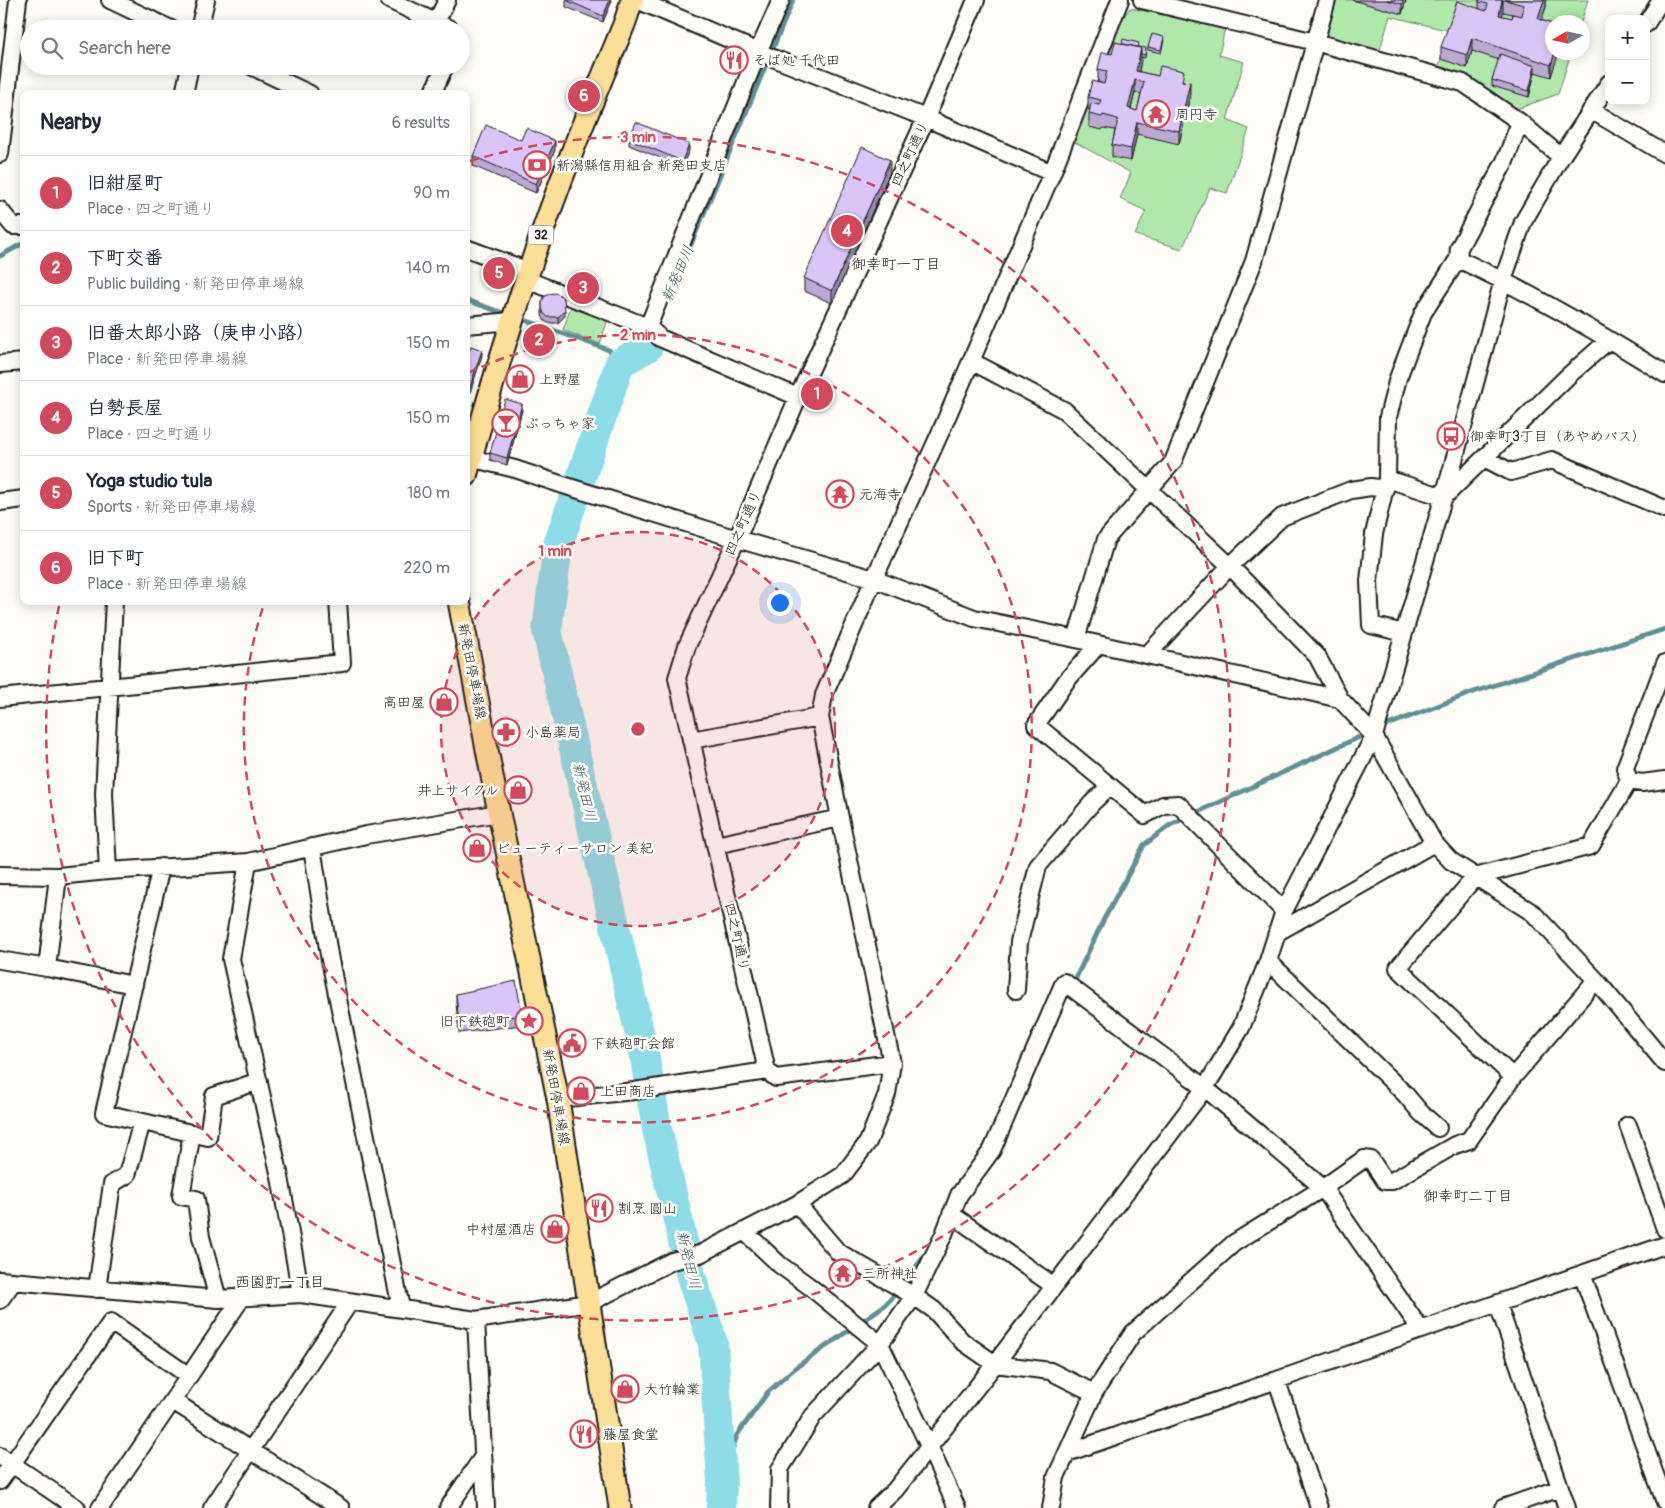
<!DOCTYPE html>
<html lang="en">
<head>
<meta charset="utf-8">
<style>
	:root { --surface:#fff; --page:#f2f2f3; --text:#1f2937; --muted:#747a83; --line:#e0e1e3; --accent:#d1495b }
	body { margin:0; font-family:Pangolin,"Klee One",sans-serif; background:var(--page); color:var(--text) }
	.controls { position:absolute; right:15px; top:15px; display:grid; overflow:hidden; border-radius:10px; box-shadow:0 2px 12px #0003 }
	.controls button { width:45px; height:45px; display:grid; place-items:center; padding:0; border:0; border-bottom:1px solid var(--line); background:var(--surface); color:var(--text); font:25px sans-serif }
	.compass { position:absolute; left:1545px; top:15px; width:45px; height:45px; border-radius:50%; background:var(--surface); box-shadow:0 2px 12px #0003; rotate:261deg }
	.you { position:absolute; left:779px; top:602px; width:18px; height:18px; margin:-12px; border:4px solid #fff; border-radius:50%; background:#1a73e8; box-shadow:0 0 0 8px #1a73e833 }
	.badge { display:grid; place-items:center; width:32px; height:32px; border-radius:50%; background:var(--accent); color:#fff; font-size:16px; font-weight:700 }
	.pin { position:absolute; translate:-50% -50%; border:2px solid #fff; box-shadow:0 1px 5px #0006 }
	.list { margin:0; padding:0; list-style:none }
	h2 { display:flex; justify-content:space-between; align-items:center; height:65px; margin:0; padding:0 20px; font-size:21px }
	h2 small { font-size:16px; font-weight:400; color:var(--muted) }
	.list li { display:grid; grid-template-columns:32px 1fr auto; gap:15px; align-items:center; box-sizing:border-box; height:75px; padding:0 20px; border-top:1px solid var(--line) }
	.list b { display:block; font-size:19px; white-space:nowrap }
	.list p { margin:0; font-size:16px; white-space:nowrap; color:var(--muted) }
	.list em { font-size:16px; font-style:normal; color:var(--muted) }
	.icon { flex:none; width:28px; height:28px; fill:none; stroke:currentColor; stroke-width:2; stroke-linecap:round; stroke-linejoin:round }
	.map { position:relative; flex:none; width:1665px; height:1508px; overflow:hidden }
	.search { position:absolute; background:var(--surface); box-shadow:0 2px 12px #0003; left:20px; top:20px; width:450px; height:55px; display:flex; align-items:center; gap:12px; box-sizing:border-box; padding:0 18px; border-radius:28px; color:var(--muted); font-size:19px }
	.panel { position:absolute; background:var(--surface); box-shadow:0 2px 12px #0003; left:20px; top:90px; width:450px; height:515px; border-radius:10px }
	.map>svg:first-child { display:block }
</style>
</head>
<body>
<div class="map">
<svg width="1665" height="1508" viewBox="0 0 1665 1508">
	<rect width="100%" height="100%" fill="#fdfcf7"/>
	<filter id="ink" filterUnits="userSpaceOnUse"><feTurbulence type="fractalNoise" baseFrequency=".02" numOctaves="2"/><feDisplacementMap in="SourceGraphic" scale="10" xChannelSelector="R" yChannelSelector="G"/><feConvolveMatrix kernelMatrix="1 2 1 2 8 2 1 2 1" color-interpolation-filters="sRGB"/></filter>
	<g filter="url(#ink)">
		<path fill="#b0e8ab" stroke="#668264" d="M1335 0H1588L1581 22H1552V52L1571 53 1558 94 1506 113 1437 71 1450 31 1390 16 1378 56 1331 41 1325 31Z
			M1130 8 1225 28 1219 55 1244 62 1227 120 1249 129 1227 193 1210 188 1182 249 1135 235 1146 211 1120 199 1131 173 1071 140 1117 26Z
			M571 306 608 319 600 344 563 330Z"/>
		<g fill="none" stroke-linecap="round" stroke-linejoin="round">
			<path stroke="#5f9095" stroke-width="5" d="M0 256 24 243
				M669 297 793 0
				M466 300 509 315
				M519 318 609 350 620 363
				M648 347 653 335
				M1380 728 1471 693 1665 629
				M1072 986 1103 921 1144 845 1170 825 1368 733
				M722 1482 737 1435 768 1392 795 1368 885 1305 910 1279 916 1267 926 1254"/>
			<path stroke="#8cdde5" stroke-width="30" d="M648 347 620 363 558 545 547 630 644 1053 657 1129 691 1276 713 1343 722 1482 721 1508"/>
			<g stroke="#1c1c1c" stroke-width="20">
				<path id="minor" d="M110 0 171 29
					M389 0 450 29
					M637 0 773 58 926 118 1052 173
					M1142 0 1315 42 1463 83 1520 122 1561 157
					M436 22 447 0
					M1646 24 1661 0
					M199 29 206 0
					M251 66 310 94
					M184 94 190 66
					M432 94 445 66
					M1591 110 1665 154
					M0 154 18 0
					M0 210 13 226H24
					M466 248 529 271
					M1458 259 1459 248 1505 161 1520 122
					M527 280 648 327 660 338 798 397
					M466 325 512 321
					M648 327 758 52 781 0
					M971 361 1064 410 1230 566 1317 656 1340 699
					M0 364 24 362
					M466 457 515 469 563 485 737 539 874 579 974 618 1076 639 1340 699 1374 736 1434 843 1451 861 1533 913 1596 980 1665 1063
					M1484 458 1511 472 1552 460 1665 509
					M1387 479 1444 497 1568 376 1609 340
					M0 502 24 499
					M1404 633 1371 625 1369 581 1374 534 1387 479 1388 417 1398 378 1423 313 1458 259C1529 292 1598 332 1665 374
					M1076 639 1106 539 1173 462 1254 261 1327 0
					M1098 645 1067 680 1036 725 1145 815 1163 805 1178 804 1284 911
					M1147 655 1230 566 1282 517 1351 490 1371 487 1385 489
					M0 698 342 663 338 601
					M691 740 820 717
					M1629 781 1642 783 1665 780
					M716 845 840 818
					M312 847 329 955 401 1308
					M248 862 231 959 280 1177 301 1294
					M161 867 104 1113 208 1137 214 1096 259 1081
					M108 871 104 794 114 601
					M0 875 58 876 108 871 248 862 366 835 499 813
					M58 876 47 968 134 985
					M1278 932 1434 843
					M0 960 47 968
					M1268 961 1405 1094 1421 1113 1438 1128
					M1596 980 1513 1077 1398 968 1475 877 1591 846 1629 781 1625 768 1665 663
					M1016 990 1019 942 1038 866 1092 803 1110 786
					M767 1071 677 678 687 646 737 539 798 397 926 118 976 0
					M558 1099 634 1091 767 1071 776 1078 892 1063
					M1628 1125 1665 1229
					M192 1133 181 1196 196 1199 201 1237 218 1299
					M797 1204 838 1252 914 1296 934 1310 962 1341 995 1364 1050 1371 1094 1393 1056 1477 1051 1508
					M951 1214 1054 1286
					M744 1231 780 1265 809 1286 880 1344 929 1446 957 1508
					M1582 1274 1665 1502
					M0 1280 218 1299 301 1294 476 1320 589 1303 672 1261 700 1254 797 1204 843 1175 868 1142 887 1094 892 1063 840 818 820 717 824 695 874 579 941 431 1052 173 1120 0
					M97 1289 112 1184 127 1175 142 1122
					M0 1300 13 1282
					M1498 1304 1567 1508
					M476 1320 486 1508
					M1277 1381 1319 1508
					M1094 1393 1133 1333 1234 1243 1323 1188 1364 1159 1371 1160 1385 1181H1392L1455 1145 1469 1140 1513 1077
					M173 1401 341 1508
					M1067 1453 1665 1245
					M0 1456 77 1508
					M0 1481 111 1322 189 1376
					M100 1508 241 1299
					M212 1508 350 1302
					M448 1508 482 1458
					M779 1508 780 1469 813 1416 880 1344 914 1296 944 1234 959 1195 992 1150 1064 982 1205 1088 1323 1188 1421 1330
					M876 1508 895 1490 995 1364 1205 1088 1241 1028 1268 961 1284 911 1374 736 1452 468 1503 280 1523 222 1561 157 1609 83
					M1503 1508 1560 1488"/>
			</g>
			<g stroke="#1c1c1c" stroke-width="25">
				<path id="major" d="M466 476C496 368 530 260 571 155 588 111 607 66 625 22L632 0
					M459 601 499 813 558 1099 620 1508"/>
			</g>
			<use href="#minor" stroke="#fdfcf7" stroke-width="16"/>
			<use href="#major" stroke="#fbdf96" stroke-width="21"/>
		</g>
		<path fill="#bba9d4" stroke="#1c1c1c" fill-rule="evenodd" d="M566 0H611V3L603 22 566 7Z
			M1352 0H1406L1402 14Z
			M1479 0H1546V7L1541 20 1552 24 1551 77 1535 72 1529 97 1492 86V80L1499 60 1472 51 1467 68 1441 59V47L1479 9ZM1503 12 1513 14 1512 18 1502 16Z
			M1164 40 1161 53 1148 50V47Z
			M1139 47 1146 51 1145 58 1141 57 1139 72 1184 81 1190 95 1179 144 1137 134 1131 161 1112 157V145L1115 130 1103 128 1102 130 1089 127V114L1090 110 1088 109V97L1104 84 1098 82V69L1112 54ZM1135 92 1141 94 1137 111 1131 109Z
			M629 139 689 150 682 167 629 145Z
			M521 140 555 150 536 193 473 166V156Z
			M890 172 832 303 804 291V278Z
			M542 302 565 316 558 323H548L544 320 542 315Z
			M522 410 507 465 490 460V453Z
			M456 994 522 1015V1025L459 1033 456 1003Z"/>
		<path fill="#988aac" stroke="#1c1c1c" d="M610 0H611V3L603 22V16Z
			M1403 0H1406L1402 14V4Z
			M1503 0V12L1499 27V15Z
			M1544 0H1546V7L1538 31V19Z
			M1472 38V51L1467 68V55Z
			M1141 48V61L1137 80 1136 71Z
			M1555 52H1559L1551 77V65Z
			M1535 66V72L1529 97V91Z
			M1135 80V92L1128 121V108Z
			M1190 82V95L1179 144V131Z
			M1137 122V134L1131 161V149Z
			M555 141V150L536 193V184Z
			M689 144V150L682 167V161Z
			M890 160V172L832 303V291Z
			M565 310V316L558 323V317Z
			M482 350V356L466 405V399Z
			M522 404V410L507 465V458Z"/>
		<path fill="#d9c5f6" stroke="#1c1c1c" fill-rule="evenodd" d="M566 0H610L603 16Z
			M1387 0H1403L1402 4Z
			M1479 0H1502L1499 15 1512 18 1513 14 1522 16 1524 5 1505 0H1544L1538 19 1552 24V52H1555L1551 65 1472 38 1467 55 1441 47 1457 1 1486 11 1488 4 1479 2Z
			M1152 34 1164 37 1161 50 1148 47Z
			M1123 39 1139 43 1138 47 1146 48 1145 55 1141 54V48L1122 44Z
			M1115 42 1141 48 1136 71 1158 76 1160 66 1184 71 1182 81 1190 82 1179 131 1137 122 1131 149 1112 145 1118 119 1103 115 1102 117 1089 114 1091 103 1099 105 1101 100 1088 97 1092 81 1104 84 1107 71 1098 69 1102 52 1112 54ZM1135 80 1144 82 1137 111 1128 108Z
			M1500 54 1535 66 1529 91 1492 80Z
			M636 122 689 144 682 161 629 139Z
			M486 125 521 140 526 128 555 141 536 184 473 156Z
			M862 147 890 160 832 291 804 278Z
			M555 293 560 295 564 299 565 310 558 317H548L544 314 542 308V302L544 297 549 294Z
			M471 346 482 350 466 399V360Z
			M505 399 522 404 507 458 490 453Z
			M516 981 522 1015 459 1024 456 994Z"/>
	</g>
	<circle cx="638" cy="729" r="197" fill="#d1495b" fill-opacity=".12"/>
	<g fill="none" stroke="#d1495b" stroke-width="2.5" stroke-dasharray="9 6">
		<circle cx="638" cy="729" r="197"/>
		<path d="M468 373A394 394 0 1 1 264 604"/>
		<path d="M470 161A592 592 0 1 1 59 606"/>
	</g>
	<defs>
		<g id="restaurant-ring" transform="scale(1.4375)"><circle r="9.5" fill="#fdfcf7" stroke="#d1495b" stroke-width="1.5"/><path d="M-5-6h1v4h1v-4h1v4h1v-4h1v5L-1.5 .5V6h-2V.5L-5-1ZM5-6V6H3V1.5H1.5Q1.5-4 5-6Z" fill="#d1495b"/></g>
		<g id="temple-ring" transform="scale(1.4375)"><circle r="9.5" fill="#fdfcf7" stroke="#d1495b" stroke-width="1.5"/><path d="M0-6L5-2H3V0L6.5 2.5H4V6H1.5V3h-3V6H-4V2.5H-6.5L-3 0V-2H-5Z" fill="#d1495b"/></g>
		<g id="bank-ring" transform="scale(1.4375)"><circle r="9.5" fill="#fdfcf7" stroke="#d1495b" stroke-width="1.5"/><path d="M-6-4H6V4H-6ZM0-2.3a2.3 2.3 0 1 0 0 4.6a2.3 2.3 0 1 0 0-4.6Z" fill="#d1495b"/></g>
		<g id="shop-ring" transform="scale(1.4375)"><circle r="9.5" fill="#fdfcf7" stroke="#d1495b" stroke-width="1.5"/><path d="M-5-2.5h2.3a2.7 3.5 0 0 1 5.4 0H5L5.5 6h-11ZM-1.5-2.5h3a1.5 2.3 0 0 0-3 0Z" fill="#d1495b"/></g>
		<g id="bar-ring" transform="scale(1.4375)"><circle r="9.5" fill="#fdfcf7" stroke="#d1495b" stroke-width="1.5"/><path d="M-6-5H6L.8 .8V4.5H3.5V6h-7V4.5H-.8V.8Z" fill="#d1495b"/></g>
		<g id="bus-ring" transform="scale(1.4375)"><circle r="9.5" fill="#fdfcf7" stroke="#d1495b" stroke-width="1.5"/><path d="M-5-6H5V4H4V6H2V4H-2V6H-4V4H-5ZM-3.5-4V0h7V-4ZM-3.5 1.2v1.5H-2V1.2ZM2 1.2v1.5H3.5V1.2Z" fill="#d1495b"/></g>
		<g id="pharmacy-ring" transform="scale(1.4375)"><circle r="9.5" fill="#fdfcf7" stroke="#d1495b" stroke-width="1.5"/><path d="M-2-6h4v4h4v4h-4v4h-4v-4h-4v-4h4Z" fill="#d1495b"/></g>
		<g id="sight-ring" transform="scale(1.4375)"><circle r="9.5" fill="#fdfcf7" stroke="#d1495b" stroke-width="1.5"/><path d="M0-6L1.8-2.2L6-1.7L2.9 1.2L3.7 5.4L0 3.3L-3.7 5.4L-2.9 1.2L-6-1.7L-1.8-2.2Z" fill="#d1495b"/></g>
		<g id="civic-ring" transform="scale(1.4375)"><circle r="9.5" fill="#fdfcf7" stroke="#d1495b" stroke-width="1.5"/><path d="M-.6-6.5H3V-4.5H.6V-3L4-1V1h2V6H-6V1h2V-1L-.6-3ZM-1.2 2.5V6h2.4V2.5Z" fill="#d1495b"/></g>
	</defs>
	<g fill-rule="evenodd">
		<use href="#restaurant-ring" x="734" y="60"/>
		<use href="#temple-ring" x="1156" y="114"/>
		<use href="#bank-ring" x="537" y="165"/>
		<use href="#shop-ring" x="520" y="379"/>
		<use href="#bar-ring" x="506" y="423"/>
		<use href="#bus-ring" x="1451" y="436"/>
		<use href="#temple-ring" x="840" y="494"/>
		<use href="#shop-ring" x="444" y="702"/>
		<use href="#pharmacy-ring" x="506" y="732"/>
		<use href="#shop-ring" x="518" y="790"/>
		<use href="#shop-ring" x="477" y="848"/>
		<use href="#sight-ring" x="529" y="1021"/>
		<use href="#civic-ring" x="572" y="1043"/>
		<use href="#shop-ring" x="581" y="1091"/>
		<use href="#restaurant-ring" x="599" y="1208"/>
		<use href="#shop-ring" x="555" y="1229"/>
		<use href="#temple-ring" x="843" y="1273"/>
		<use href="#shop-ring" x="625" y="1389"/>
		<use href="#restaurant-ring" x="584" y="1434"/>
	</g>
	<g text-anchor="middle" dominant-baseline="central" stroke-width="5" stroke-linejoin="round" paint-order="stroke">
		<rect fill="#fdfcf7" stroke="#605f5e" stroke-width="1" x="528.5" y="225.5" width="25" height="19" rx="4"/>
		<g font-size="12" font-weight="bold" fill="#1c1c1c">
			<text x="541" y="235">32</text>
		</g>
		<g font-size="14" fill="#1c1c1c" stroke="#fdfcf7" text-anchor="start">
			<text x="753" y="60">そば処 千代田</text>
			<text x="1175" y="114">周円寺</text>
			<text x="556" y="165">新潟縣信用組合 新発田支店</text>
			<text x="539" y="379">上野屋</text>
			<text x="525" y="423">ぶっちゃ家</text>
			<text x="1470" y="436">御幸町3丁目（あやめバス）</text>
			<text x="859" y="494">元海寺</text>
			<text x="425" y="702" text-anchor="end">高田屋</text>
			<text x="525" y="732">小島薬局</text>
			<text x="499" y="790" text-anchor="end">井上サイクル</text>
			<text x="496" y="848">ビューティーサロン 美紀</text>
			<text x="510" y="1021" text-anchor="end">旧下鉄砲町</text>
			<text x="591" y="1043">下鉄砲町会館</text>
			<text x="600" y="1091">上田商店</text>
			<text x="618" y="1208">割烹 圓山</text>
			<text x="536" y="1229" text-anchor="end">中村屋酒店</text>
			<text x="862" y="1273">三所神社</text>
			<text x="644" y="1389">大竹輪業</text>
			<text x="603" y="1434">藤屋食堂</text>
		</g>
		<g font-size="14" fill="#1c1c1c" stroke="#fdfcf7">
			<text transform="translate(910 154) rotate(-65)">四之町通り</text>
			<text transform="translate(743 523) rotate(-66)">四之町通り</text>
			<text transform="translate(472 671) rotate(79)">新発田停車場線</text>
			<text transform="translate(737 937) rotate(77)">四之町通り</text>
			<text transform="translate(556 1097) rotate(80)">新発田停車場線</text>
		</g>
		<g font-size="15" fill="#1c1c1c" stroke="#fdfcf7">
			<text x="896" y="264">御幸町一丁目</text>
			<text x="1468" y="1196">御幸町二丁目</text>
			<text x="280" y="1282">西園町一丁目</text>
		</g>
		<g font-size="15" font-style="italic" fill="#436062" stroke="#fdfcf7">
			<text transform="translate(678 274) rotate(-67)">新発田川</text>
			<text transform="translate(584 792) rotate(77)">新発田川</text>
			<text transform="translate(688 1260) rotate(76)">新発田川</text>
		</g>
	</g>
	<circle cx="638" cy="729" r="8" fill="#d1495b" stroke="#fdfcf7" stroke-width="2.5"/>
	<g font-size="15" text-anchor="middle" font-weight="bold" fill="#d1495b" stroke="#fdfcf7" stroke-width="5" stroke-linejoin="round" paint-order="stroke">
		<text x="638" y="142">3 min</text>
		<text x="638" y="340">2 min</text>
		<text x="555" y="556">1 min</text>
	</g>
</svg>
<div class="controls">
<button>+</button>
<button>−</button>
</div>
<svg class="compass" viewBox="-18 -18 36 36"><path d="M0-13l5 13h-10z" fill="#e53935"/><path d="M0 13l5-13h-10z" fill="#747a83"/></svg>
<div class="you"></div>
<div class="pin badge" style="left:817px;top:394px">1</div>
<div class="pin badge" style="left:539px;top:340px">2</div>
<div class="pin badge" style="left:583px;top:288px">3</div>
<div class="pin badge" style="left:847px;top:231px">4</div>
<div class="pin badge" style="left:499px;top:273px">5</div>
<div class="pin badge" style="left:584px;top:96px">6</div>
<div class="search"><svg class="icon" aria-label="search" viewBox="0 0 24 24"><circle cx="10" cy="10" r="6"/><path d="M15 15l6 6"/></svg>Search here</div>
<section class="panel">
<h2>Nearby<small>6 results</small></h2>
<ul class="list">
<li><span class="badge">1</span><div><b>旧紺屋町</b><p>Place · 四之町通り</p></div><em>90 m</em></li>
<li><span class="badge">2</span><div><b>下町交番</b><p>Public building · 新発田停車場線</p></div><em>140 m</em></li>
<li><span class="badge">3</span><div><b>旧番太郎小路（庚申小路）</b><p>Place · 新発田停車場線</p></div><em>150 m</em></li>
<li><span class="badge">4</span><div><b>白勢長屋</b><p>Place · 四之町通り</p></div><em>150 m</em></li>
<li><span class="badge">5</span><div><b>Yoga studio tula</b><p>Sports · 新発田停車場線</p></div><em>180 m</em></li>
<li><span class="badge">6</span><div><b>旧下町</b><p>Place · 新発田停車場線</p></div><em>220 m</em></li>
</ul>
</section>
</div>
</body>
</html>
